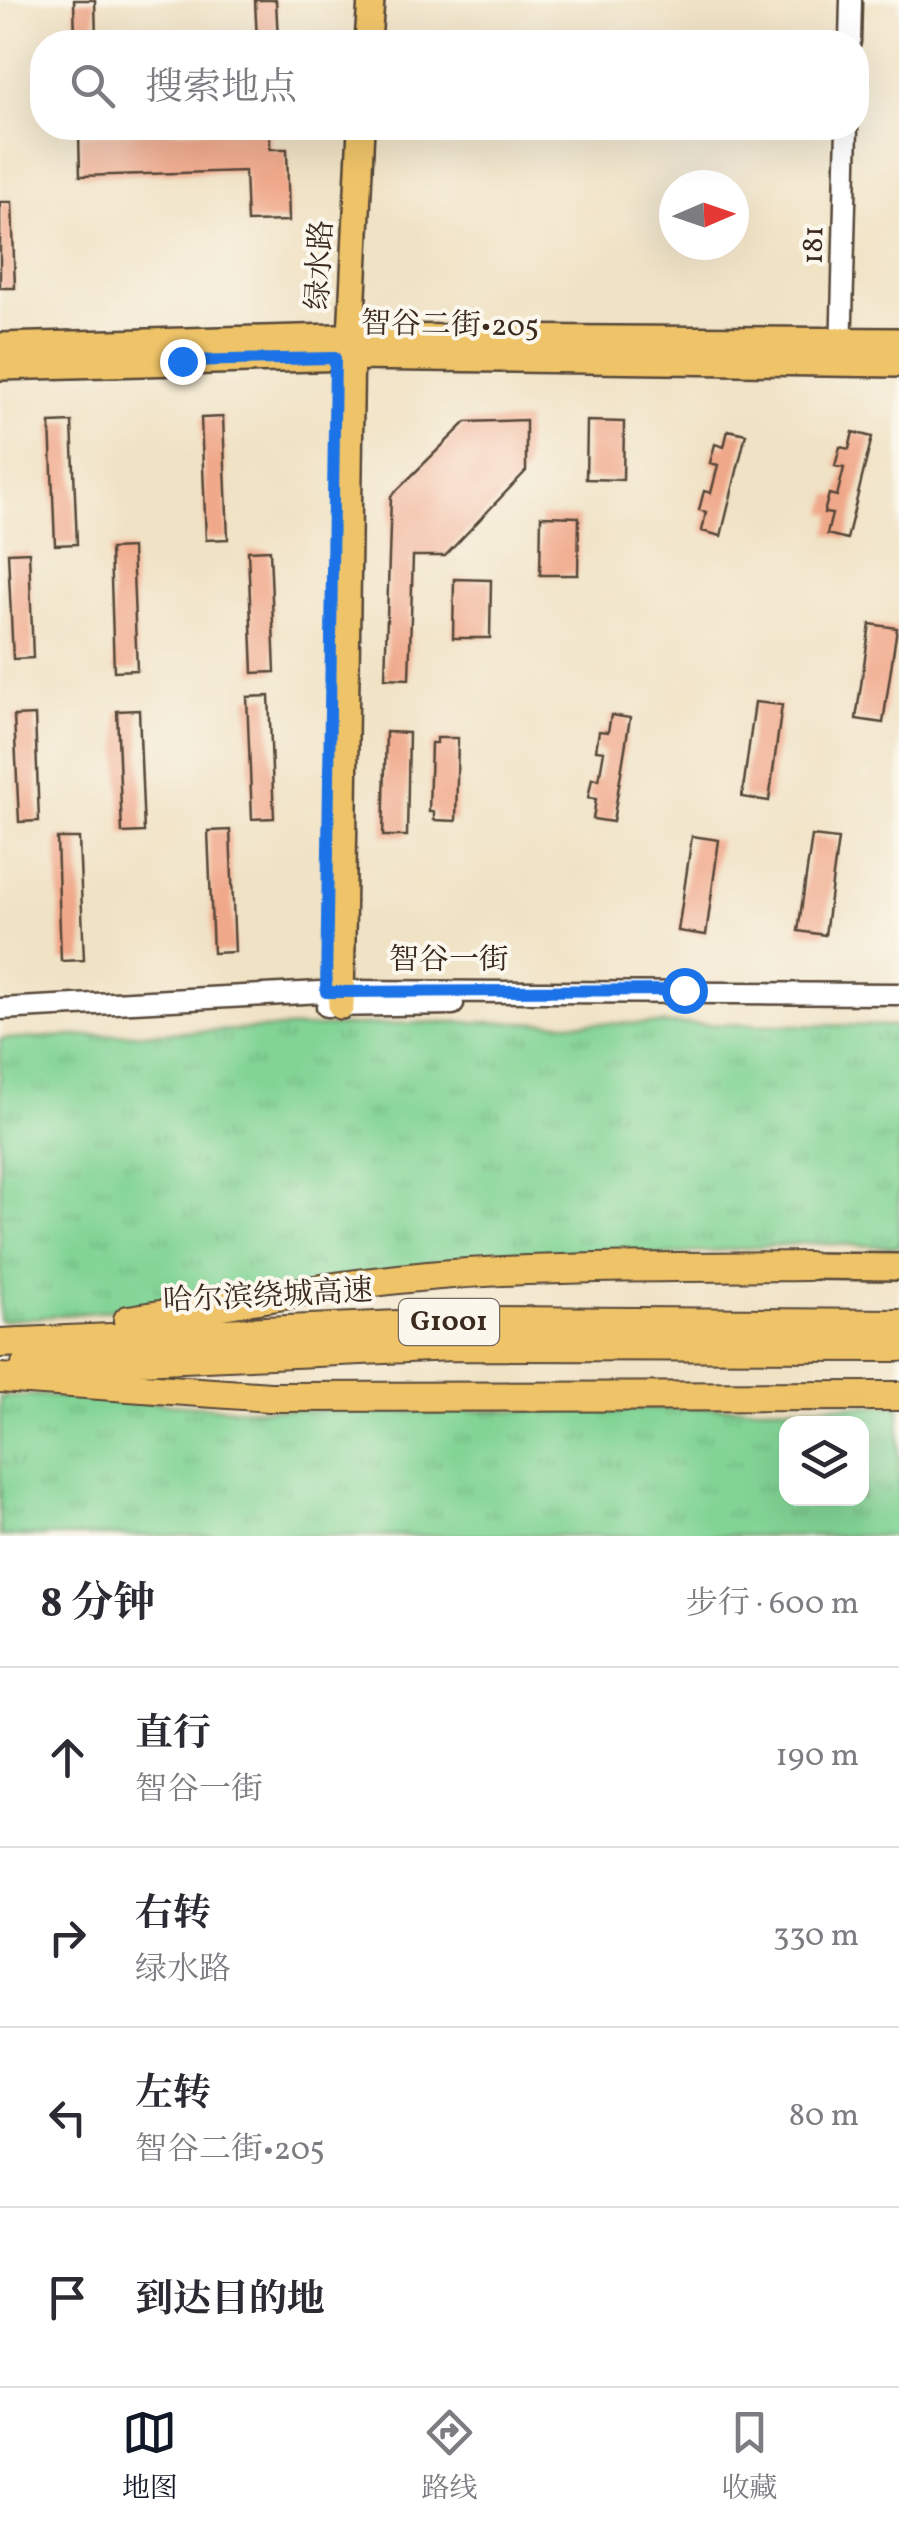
<!DOCTYPE html>
<html lang="zh">
<head>
<meta charset="utf-8">
<style>
	:root { --surface:#fff; --page:#f2f2f3; --text:#2b2b33; --muted:#7c7c81; --line:#e1e1e2; --accent:#111827 }
	body { margin:0; font-family:Vollkorn,"Noto Serif SC",serif; background:var(--page); color:var(--text) }
	.controls { position:absolute; right:30px; bottom:30px; display:grid; overflow:hidden; border-radius:20px; box-shadow:0 10px 40px #0002 }
	.controls button { width:90px; height:90px; display:grid; place-items:center; padding:0; border:0; border-bottom:2px solid var(--line); background:var(--surface); color:var(--text); font:50px sans-serif }
	.compass { position:absolute; left:659px; top:170px; width:90px; height:90px; border-radius:50%; background:var(--surface); box-shadow:0 10px 40px #0002; rotate:88deg }
	.stop { position:absolute; width:30px; height:30px; margin:-22px; border:8px solid #1a73e8; border-radius:50%; background:#fff }
	.stop.end { background:#1a73e8; border-color:#fff; box-shadow:0 2px 10px #0008 }
	.list { margin:0; padding:0; list-style:none }
	h2 { display:flex; justify-content:space-between; align-items:center; height:130px; margin:0; padding:0 40px; font-size:42px }
	h2 small { font-size:32px; font-weight:400; color:var(--muted) }
	.list li { display:grid; grid-template-columns:65px 1fr auto; gap:30px; align-items:center; box-sizing:border-box; height:180px; padding:0 40px; border-top:2px solid var(--line) }
	.list b { display:block; font-size:38px; white-space:nowrap }
	.list p { margin:0; font-size:32px; white-space:nowrap; color:var(--muted) }
	.list em { font-size:32px; font-style:normal; color:var(--muted) }
	.icon { flex:none; width:55px; height:55px; fill:none; stroke:currentColor; stroke-width:2; stroke-linecap:round; stroke-linejoin:round }
	.map { position:relative; flex:none; width:899px; height:1536px; overflow:hidden }
	.search { position:absolute; background:var(--surface); box-shadow:0 10px 40px #0002; left:30px; right:30px; top:30px; height:110px; display:flex; align-items:center; gap:25px; box-sizing:border-box; padding:0 35px; border-radius:40px; color:var(--muted); font-size:38px }
	.sheet { height:850px; background:var(--surface) }
	nav { display:flex; justify-content:space-around; align-items:center; box-sizing:border-box; height:140px; border-top:2px solid var(--line); background:var(--surface); font-size:28px; color:var(--muted) }
	nav a { display:grid; justify-items:center; gap:5px }
	nav .on { color:var(--accent) }
	.map>svg:first-child { display:block }
</style>
</head>
<body>
<div class="map">
<svg width="899" height="1536" viewBox="0 0 899 1536">
	<defs>
		<pattern id="grass-tufts" width="24" height="20" patternUnits="userSpaceOnUse" patternTransform="scale(2.5)"><rect width="24" height="20" fill="#82d495"/><path d="M3 7l-1-3M5 7V3M7 7l1-3M15 17l-1-3M17 17v-4M19 17l1-3" fill="none" stroke="#71b680"/></pattern>
	</defs>
	<rect width="100%" height="100%" fill="#fbf7ec"/>
	<filter id="ink" filterUnits="userSpaceOnUse"><feTurbulence type="fractalNoise" baseFrequency=".01" numOctaves="2"/><feDisplacementMap in="SourceGraphic" scale="20" xChannelSelector="R" yChannelSelector="G"/><feConvolveMatrix kernelMatrix="1 2 1 2 8 2 1 2 1" color-interpolation-filters="sRGB"/></filter>
	<filter id="wash" filterUnits="userSpaceOnUse"><feTurbulence type="fractalNoise" baseFrequency=".0048" numOctaves="4" result="noise"/><feDisplacementMap in="SourceGraphic" scale="40" xChannelSelector="R" yChannelSelector="G"/><feGaussianBlur stdDeviation="2.25" result="paint"/><feColorMatrix in="noise" values="0 0 0 0 0 0 0 0 0 0 0 0 0 0 0 0 0 1.4 0 .05"/><feComposite in="paint" operator="in"/></filter>
	<g filter="url(#wash)">
		<rect width="100%" height="100%" fill="#f0e2c5"/>
		<path fill="url(#grass-tufts)" stroke="#5e7f5a" stroke-width="2.5" fill-rule="evenodd" d="M443 1022 899 1026V1247L805 1243 225 1294 96 1312 0 1321V1039Z
			M42 1395 241 1409 398 1412 899 1405V1536H0V1397ZM786 1424H862V1498H786Z"/>
		<g id="blocks">
			<path fill="#f0a88a" d="M74 0H95L96 42H75Z
				M255 0H276L278 42H257Z
				M270 128V149H287L289 221 247 222 245 171 80 176 79 134Z
				M0 202H12L15 288H0Z
				M223 417 228 539 206 540 201 418Z
				M526 420V471L445 556H413L409 679 385 678 391 496 466 422Z
				M587 421 624 422 623 480 586 479Z
				M72 422 77 544 55 545 50 423Z
				M728 430 746 434 721 536 702 531 706 512 699 510 704 491 711 493 718 465 710 463 715 444 724 447Z
				M853 432 872 437 847 539 827 534 832 514 824 513 829 494 837 496 844 468 835 466 840 447 849 449Z
				M541 516 579 517 578 575H540Z
				M132 548 137 670 114 671 110 549Z
				M270 550 275 672 253 673 248 551Z
				M29 552 33 658 13 659 8 553Z
				M454 579 491 580 490 638H453Z
				M870 624 897 628 883 723 856 719Z
				M269 696 274 818 252 819 247 697Z
				M755 702 782 705 769 801 742 797Z
				M139 710 144 832 122 833 117 711Z
				M35 715 39 821 19 822 14 716Z
				M611 715 630 718 613 822 593 819 596 799 588 798 592 778 599 780 604 751 596 750 599 731 608 732Z
				M386 732 409 733 407 836H383Z
				M437 738H458L456 821 434 820V812H429L431 743H437Z
				M230 830 235 952 213 953 208 831Z
				M692 836 719 840 706 935 678 931Z
				M812 836 838 839 825 935 798 931Z
				M57 838H79L84 960 61 961Z"/>
		</g>
	</g>
	<g filter="url(#ink)">
		<use href="#blocks" fill-opacity="0" stroke="#564637" stroke-width="2.5"/>
		<g fill="none" stroke-linecap="round" stroke-linejoin="round">
			<g stroke="#564637" stroke-width="25">
				<path id="minor" d="M850 42 851 0
					M841 355 847 128
					M327 1006 453 1004
					M0 1009 340 991 899 994"/>
			</g>
			<g stroke="#564637" stroke-width="30">
				<path id="major" d="M368 42 371 0
					M0 346 336 337 899 341
					M0 367 351 357 899 364
					M341 1006 351 337 361 128
					M808 1266 899 1267"/>
			</g>
			<g stroke="#564637" stroke-width="32">
				<path id="highway" d="M128 1320C236 1304 343 1282 452 1274 570 1266 689 1267 808 1266
					M0 1343 487 1321 899 1324
					M26 1365 453 1346 899 1347
					M0 1378 270 1397 899 1396"/>
			</g>
			<use href="#minor" stroke="#fff" stroke-width="20"/>
			<use href="#major" stroke="#efc469" stroke-width="25"/>
			<use href="#highway" stroke="#efc469" stroke-width="28"/>
		</g>
	</g>
	<g fill="none" stroke-linecap="round" stroke-linejoin="round" filter="url(#ink)">
		<path stroke="#1a73e8" stroke-width="12" d="M182 361 335 358 326 992 684 990"/>
	</g>
	<g text-anchor="middle" dominant-baseline="central" stroke-width="8" stroke-linejoin="round" paint-order="stroke">
		<rect fill="#fbf7ec" stroke="#75685c" stroke-width="2.5" x="399" y="1299" width="100" height="46" rx="8"/>
		<g font-size="28" font-weight="bold" fill="#3b2a1e">
			<text x="449" y="1322">G1001</text>
		</g>
		<g font-size="30" fill="#3b2a1e" stroke="#fbf7ec">
			<text transform="translate(814 245) rotate(-89)">181</text>
			<text transform="translate(321 265) rotate(-87)">绿水路</text>
			<text transform="translate(450 326) rotate(1)">智谷二街•205</text>
			<text x="449" y="961">智谷一街</text>
			<text transform="translate(268 1297) rotate(-3)">哈尔滨绕城高速</text>
		</g>
	</g>
</svg>
<div class="controls">
<button><svg class="icon" aria-label="layers" viewBox="0 0 24 24"><path d="M12 4l9 5-9 5-9-5zM3 14l9 5 9-5"/></svg></button>
</div>
<svg class="compass" viewBox="-18 -18 36 36"><path d="M0-13l5 13h-10z" fill="#e53935"/><path d="M0 13l5-13h-10z" fill="#7c7c81"/></svg>
<div class="stop" style="left:684px;top:990px"></div>
<div class="stop end" style="left:182px;top:361px"></div>
<div class="search"><svg class="icon" aria-label="search" viewBox="0 0 24 24"><circle cx="10" cy="10" r="6"/><path d="M15 15l6 6"/></svg>搜索地点</div>
</div>
<section class="sheet">
<h2>8 分钟<small>步行 · 600 m</small></h2>
<ul class="list">
<li><svg class="icon" aria-label="ahead" viewBox="0 0 24 24"><path d="M12 20V5M6 11l6-6 6 6"/></svg><div><b>直行</b><p>智谷一街</p></div><em>190 m</em></li>
<li><svg class="icon" aria-label="right" viewBox="0 0 24 24"><path d="M7 20v-9h11M14 6l5 5-5 5"/></svg><div><b>右转</b><p>绿水路</p></div><em>330 m</em></li>
<li><svg class="icon" aria-label="left" viewBox="0 0 24 24"><path d="M17 20v-9H6M10 6l-5 5 5 5"/></svg><div><b>左转</b><p>智谷二街•205</p></div><em>80 m</em></li>
<li><svg class="icon" aria-label="arrive" viewBox="0 0 24 24"><path d="M6 21V4h12l-3 4 3 4H6"/></svg><div><b>到达目的地</b></div></li>
</ul>
</section>
<nav>
<a class="on"><svg class="icon" aria-label="map" viewBox="0 0 24 24"><path d="M3 6l6-2 6 2 6-2v14l-6 2-6-2-6 2zM9 4v14M15 6v14"/></svg>地图</a>
<a><svg class="icon" aria-label="directions" viewBox="0 0 24 24"><path d="M12 3l9 9-9 9-9-9zM9 14v-3h6M13 9l2 2-2 2"/></svg>路线</a>
<a><svg class="icon" aria-label="saved" viewBox="0 0 24 24"><path d="M7 4h10v16l-5-4-5 4z"/></svg>收藏</a>
</nav>
</body>
</html>
